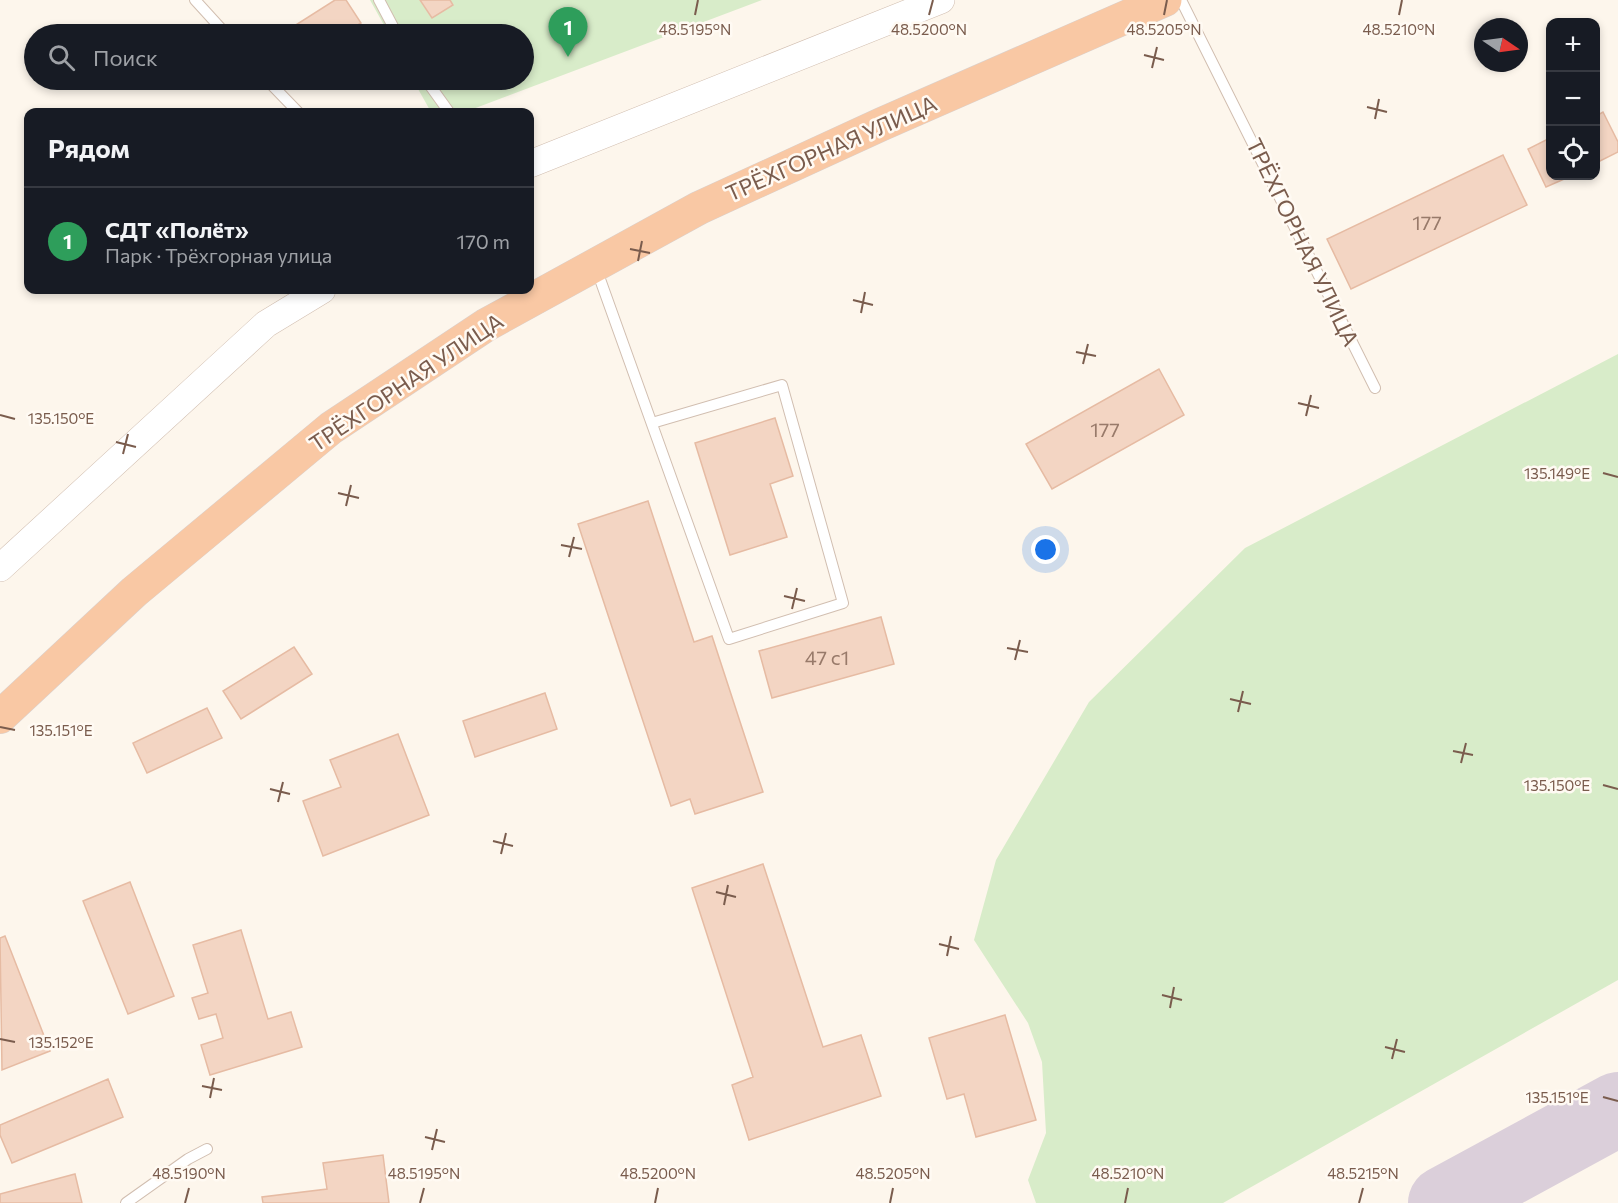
<!DOCTYPE html>
<html lang="ru">
<head>
<meta charset="utf-8">
<style>
	:root { --surface:#171b24; --page:#20242c; --text:#f1f3f6; --muted:#9ea1a6; --line:#363941; --accent:#e76f51 }
	body { margin:0; font-family:Commissioner,sans-serif; background:var(--page); color:var(--text) }
	.controls { position:absolute; right:18px; top:18px; display:grid; overflow:hidden; border-radius:12px; box-shadow:0 3px 9px #0003 }
	.controls button { width:54px; height:54px; display:grid; place-items:center; padding:0; border:0; border-bottom:2px solid var(--line); background:var(--surface); color:var(--text); font:30px sans-serif }
	.compass { position:absolute; left:1474px; top:18px; width:54px; height:54px; border-radius:50%; background:var(--surface); box-shadow:0 3px 9px #0003; rotate:103deg }
	.you { position:absolute; left:1046px; top:550px; width:21px; height:21px; margin:-15px; border:4px solid #fff; border-radius:50%; background:#1a73e8; box-shadow:0 0 0 9px #1a73e833 }
	.badge { display:grid; place-items:center; width:39px; height:39px; border-radius:50%; background:var(--accent); color:#fff; font-size:20px; font-weight:700 }
	.pin { position:absolute; translate:-50% -50px; filter:drop-shadow(0 2px 3px #0008) }
	.pin::after { content:''; position:absolute; top:32px; width:21px; height:18px; background:inherit; clip-path:polygon(0 0,100% 0,50% 100%) }
	.list { margin:0; padding:0; list-style:none }
	h2 { display:flex; justify-content:space-between; align-items:center; height:78px; margin:0; padding:0 24px; font-size:26px }
	h2 small { font-size:20px; font-weight:400; color:var(--muted) }
	.list li { display:grid; grid-template-columns:39px 1fr auto; gap:18px; align-items:center; box-sizing:border-box; height:108px; padding:0 24px; border-top:2px solid var(--line) }
	.list b { display:block; font-size:22px; white-space:nowrap }
	.list p { margin:0; font-size:20px; white-space:nowrap; color:var(--muted) }
	.list em { font-size:20px; font-style:normal; color:var(--muted) }
	.icon { flex:none; width:33px; height:33px; fill:none; stroke:currentColor; stroke-width:2; stroke-linecap:round; stroke-linejoin:round }
	.map { position:relative; flex:none; width:1618px; height:1203px; overflow:hidden }
	.search { position:absolute; background:var(--surface); box-shadow:0 3px 9px #0003; left:24px; top:24px; width:510px; height:66px; display:flex; align-items:center; gap:15px; box-sizing:border-box; padding:0 21px; border-radius:33px; color:var(--muted); font-size:22px }
	.panel { position:absolute; background:var(--surface); box-shadow:0 3px 9px #0003; left:24px; top:108px; width:510px; height:186px; border-radius:12px }
	.map>svg:first-child { display:block }
</style>
</head>
<body>
<div class="map">
<svg width="1618" height="1203" viewBox="0 0 1618 1203">
	<rect width="100%" height="100%" fill="#fdf6ec"/>
	<path fill="#d8ecc9" d="M370 0H762L465 112H431L413 80H524V34H389Z
		M1618 354V980L1223 1203H1036L1028 1180 1046 1133 1042 1062 1028 1023 974 940 996 860 1089 702 1245 548Z"/>
	<g fill="none" stroke-linecap="round" stroke-linejoin="round">
		<path stroke="#dbcfda" stroke-width="74" d="M1445 1203 1618 1109"/>
	</g>
	<path fill="#f3d5c3" stroke="#e6bba3" stroke-width="1.5" d="M335 0H346L361 23 343 34H295L291 28Z
		M420 0H450L453 5 432 18Z
		M1603 112 1618 142V152L1596 163V116Z
		M1550 138V176H1571L1546 187 1528 149Z
		M1503 155 1527 205 1351 289 1327 239Z
		M1159 369 1184 415 1052 489 1026 444Z
		M775 418 793 476 770 484 787 537 730 555 695 443Z
		M648 501 694 642 712 636 763 792 695 814 690 799 671 806 578 524Z
		M881 617 894 664 772 698 759 651Z
		M294 647 312 674 241 719 223 691Z
		M545 693 557 729 475 757 463 721Z
		M207 708 222 738 147 773 133 743Z
		M398 734 429 815 323 856 303 801 341 787 330 760Z
		M763 864 823 1047 861 1035 881 1096 749 1140 732 1085 753 1077 692 888Z
		M130 882 174 996 128 1014 83 901Z
		M241 930 268 1019 291 1012 302 1047 210 1075 201 1045 223 1038 216 1014 199 1019 192 998 208 993 193 945Z
		M5 936 50 1051 2 1070 0 938Z
		M1005 1015 1036 1120 976 1137 964 1094 947 1099 929 1038Z
		M108 1079 123 1117 12 1163 0 1135V1125Z
		M383 1155 389 1203H263L262 1197 327 1189 323 1163Z
		M75 1174 82 1203H0V1194Z"/>
	<g fill="none" stroke-linecap="round" stroke-linejoin="round">
		<g stroke="#d1beb0" stroke-width="12">
			<path id="service" d="M195 0 226 34
				M379 0 397 34
				M1181 0 1375 388
				M267 80 298 112
				M426 80 449 112
				M596 268 729 639 843 603 782 385 652 423
				M126 1203 188 1159 207 1149"/>
		</g>
		<g stroke="#d1beb0" stroke-width="28">
			<path id="tertiary" d="M530 164 941 0
				M0 568 266 324 322 290"/>
		</g>
		<g stroke="#dad1cd" stroke-width="34">
			<path id="trunk" d="M0 717 134 592 331 428 486 325 699 208 882 124 1165 0"/>
		</g>
		<use href="#service" stroke="#fff" stroke-width="10"/>
		<use href="#tertiary" stroke="#fff" stroke-width="27"/>
		<use href="#trunk" stroke="#f9c8a4" stroke-width="33"/>
	</g>
	<path fill="none" stroke="#7a5c4d" stroke-width="2" d="M695 15 698 0M929 15 933 0M1164 15 1167 0M1399 15 1402 0M1144 55 1164 60M1152 68 1157 47M1367 107 1387 112M1375 119 1379 99M630 249 650 253M638 261 642 241M853 300 873 305M861 313 865 292M1076 352 1096 356M1083 364 1088 344M1298 403 1319 408M0 415 15 419M1306 416 1311 395M116 442 136 447M123 454 128 434M1603 473 1618 477M338 493 359 498M346 506 351 485M561 545 582 549M569 557 574 537M784 596 805 601M792 609 797 588M1007 648 1028 652M1015 660 1020 640M1230 699 1251 704M1238 712 1243 691M0 727 15 730M1453 751 1473 755M1461 763 1466 743M1603 785 1618 789M270 789 290 794M278 802 283 782M493 841 513 846M501 854 506 833M716 892 736 897M724 905 728 885M939 944 959 949M947 956 951 936M1162 995 1182 1000M1170 1008 1174 987M0 1039 15 1042M1385 1047 1405 1052M1392 1059 1397 1039M202 1086 222 1090M1603 1097 1618 1101M210 1098 214 1078M425 1137 445 1142M432 1150 437 1129M185 1203 189 1188M420 1203 424 1188M655 1203 658 1188M890 1203 893 1188M1125 1203 1128 1188M1359 1203 1363 1188"/>
	<g text-anchor="middle" dominant-baseline="central" stroke-width="5" stroke-linejoin="round" paint-order="stroke">
		<g font-size="20" fill="#987a6a">
			<text x="1427" y="222">177</text>
			<text x="1105" y="429">177</text>
			<text x="827" y="657">47 с1</text>
		</g>
		<g font-size="22" fill="#7a5c4d" stroke="#fffaf3">
			<text transform="translate(831 148) rotate(-24)">ТРЁХГОРНАЯ УЛИЦА</text>
			<text transform="translate(1303 242) rotate(64)">ТРЁХГОРНАЯ УЛИЦА</text>
			<text transform="translate(406 382) rotate(-34)">ТРЁХГОРНАЯ УЛИЦА</text>
		</g>
	</g>
	<g font-size="15" text-anchor="middle" fill="#7a5c4d" stroke="#fffaf3" stroke-width="5" stroke-linejoin="round" paint-order="stroke">
		<text x="695" y="35">48.5195°N</text>
		<text x="929" y="35">48.5200°N</text>
		<text x="1164" y="35">48.5205°N</text>
		<text x="1399" y="35">48.5210°N</text>
		<text x="61" y="424">135.150°E</text>
		<text x="1557" y="479">135.149°E</text>
		<text x="61" y="736">135.151°E</text>
		<text x="1557" y="791">135.150°E</text>
		<text x="61" y="1048">135.152°E</text>
		<text x="1557" y="1103">135.151°E</text>
		<text x="189" y="1179">48.5190°N</text>
		<text x="424" y="1179">48.5195°N</text>
		<text x="658" y="1179">48.5200°N</text>
		<text x="893" y="1179">48.5205°N</text>
		<text x="1128" y="1179">48.5210°N</text>
		<text x="1363" y="1179">48.5215°N</text>
	</g>
</svg>
<div class="controls">
<button>+</button>
<button>−</button>
<button><svg class="icon" aria-label="locate" viewBox="0 0 24 24"><circle cx="12" cy="12" r="6"/><path d="M12 2v4M12 18v4M2 12h4M18 12h4"/></svg></button>
</div>
<svg class="compass" viewBox="-18 -18 36 36"><path d="M0-13l5 13h-10z" fill="#e53935"/><path d="M0 13l5-13h-10z" fill="#9ea1a6"/></svg>
<div class="you"></div>
<div class="pin badge" style="left:568px;top:57px;background:#2e9e5b">1</div>
<div class="search"><svg class="icon" aria-label="search" viewBox="0 0 24 24"><circle cx="10" cy="10" r="6"/><path d="M15 15l6 6"/></svg>Поиск</div>
<section class="panel">
<h2>Рядом<small></small></h2>
<ul class="list">
<li><span class="badge" style="background:#2e9e5b">1</span><div><b>СДТ «Полёт»</b><p>Парк · Трёхгорная улица</p></div><em>170 m</em></li>
</ul>
</section>
</div>
</body>
</html>
